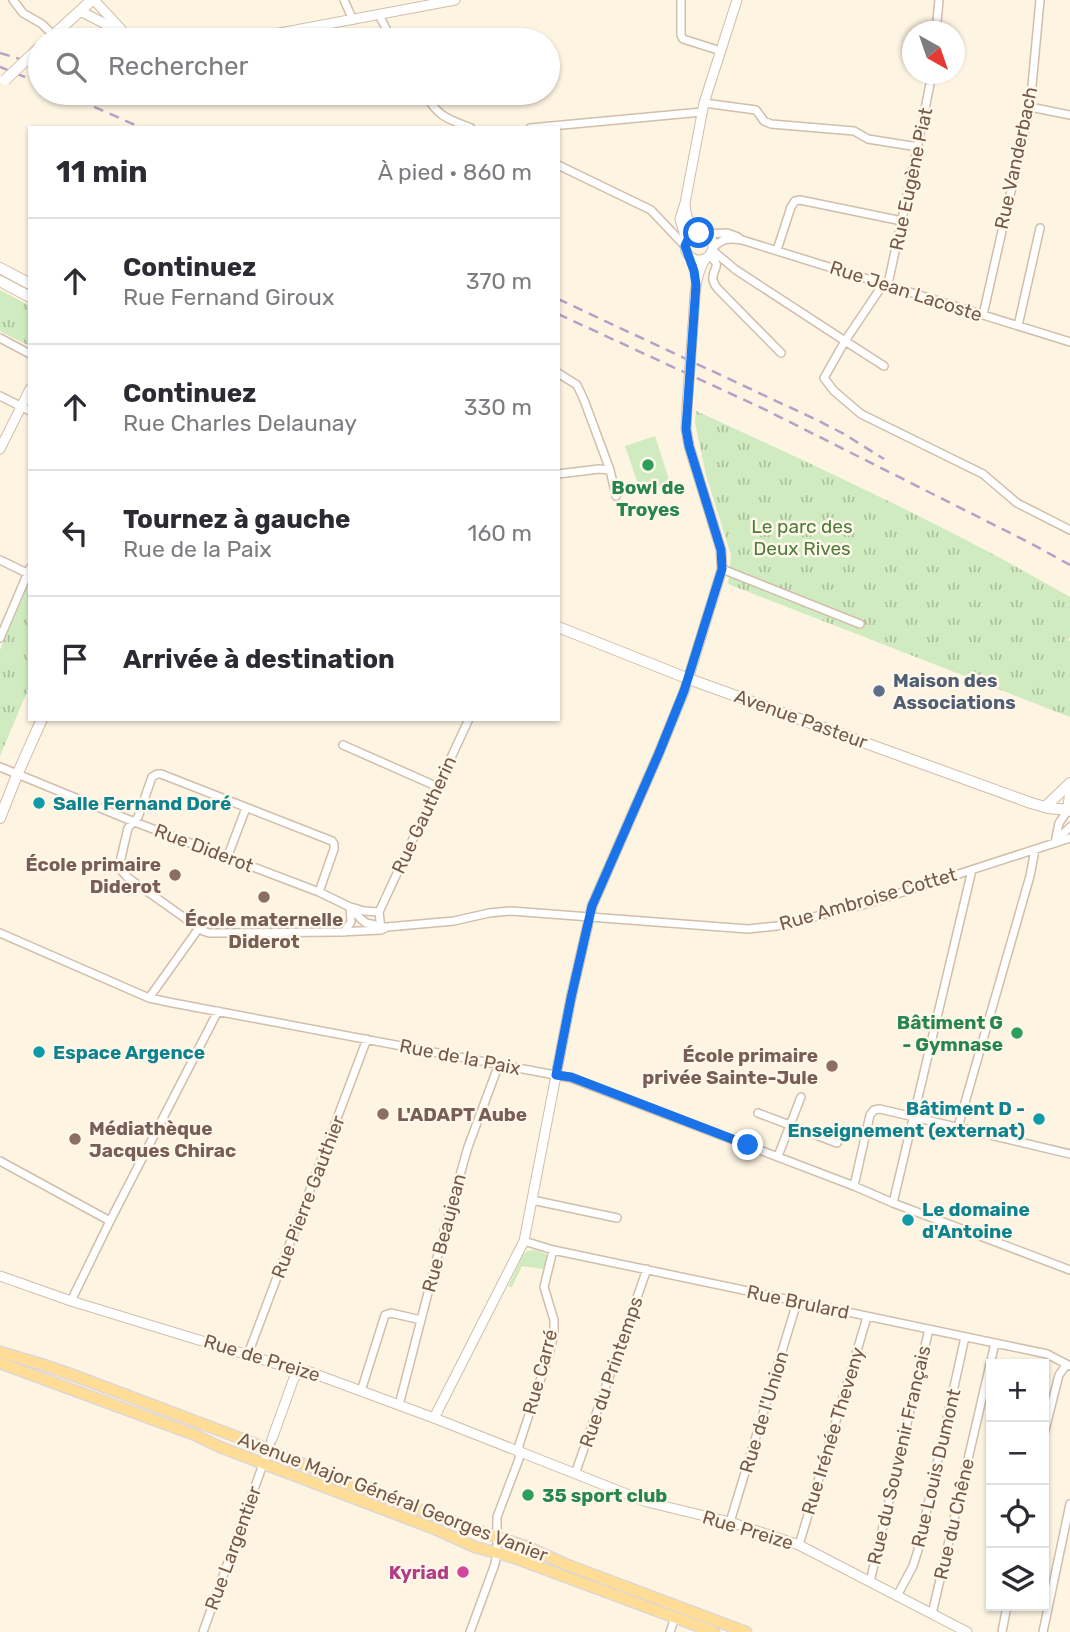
<!DOCTYPE html>
<html lang="fr">
<head>
<meta charset="utf-8">
<style>
	:root { --surface:#fff; --page:#f7f7f7; --text:#2b2b33; --muted:#7c7c81; --line:#e1e1e2 }
	body { margin:0; font-family:Rubik,sans-serif; background:var(--page); color:var(--text) }
	.controls { position:absolute; right:21px; bottom:21px; display:grid; overflow:hidden; border-radius:0px; box-shadow:0 2px 5px #0004 }
	.controls button { width:63px; height:63px; display:grid; place-items:center; padding:0; border:0; border-bottom:2px solid var(--line); background:var(--surface); color:var(--text); font:35px sans-serif }
	.compass { position:absolute; left:902px; top:21px; width:63px; height:63px; border-radius:50%; background:var(--surface); box-shadow:0 2px 5px #0004; rotate:140deg }
	.stop { position:absolute; width:21px; height:21px; margin:-16px; border:5px solid #1a73e8; border-radius:50%; background:#fff }
	.stop.end { background:#1a73e8; border-color:#fff; box-shadow:0 2px 7px #0008 }
	.list { margin:0; padding:0; list-style:none }
	h2 { display:flex; justify-content:space-between; align-items:center; height:91px; margin:0; padding:0 28px; font-size:30px }
	h2 small { font-size:23px; font-weight:400; color:var(--muted) }
	.list li { display:grid; grid-template-columns:46px 1fr auto; gap:21px; align-items:center; box-sizing:border-box; height:126px; padding:0 28px; border-top:2px solid var(--line) }
	.list b { display:block; font-size:26px; white-space:nowrap }
	.list p { margin:0; font-size:23px; white-space:nowrap; color:var(--muted) }
	.list em { font-size:23px; font-style:normal; color:var(--muted) }
	.icon { flex:none; width:38px; height:38px; fill:none; stroke:currentColor; stroke-width:2; stroke-linecap:round; stroke-linejoin:round }
	.map { position:relative; flex:none; width:1070px; height:1632px; overflow:hidden }
	.search { position:absolute; background:var(--surface); box-shadow:0 2px 5px #0004; left:28px; top:28px; width:532px; height:77px; display:flex; align-items:center; gap:18px; box-sizing:border-box; padding:0 24px; border-radius:38px; color:var(--muted); font-size:26px }
	.panel { position:absolute; background:var(--surface); box-shadow:0 2px 5px #0004; left:28px; top:126px; width:532px; height:595px; border-radius:0px }
	.map>svg:first-child { display:block }
</style>
</head>
<body>
<div class="map">
<svg width="1070" height="1632" viewBox="0 0 1070 1632">
	<defs>
		<pattern id="park-tufts" width="24" height="20" patternUnits="userSpaceOnUse" patternTransform="scale(1.75)"><rect width="24" height="20" fill="#d0ebc0"/><path d="M3 7l-1-3M5 7V3M7 7l1-3M15 17l-1-3M17 17v-4M19 17l1-3" fill="none" stroke="#adc19e"/></pattern>
	</defs>
	<rect width="100%" height="100%" fill="#fdf4e2"/>
	<path fill="#d0ebc0" d="M655 436 670 483 641 493 625 446Z
		M535 1250 545 1254 547 1256 544 1269 522 1266 512 1287H508L523 1255 527 1251Z"/>
	<path fill="url(#park-tufts)" d="M0 290 30 306V345L25 344 0 331Z
		M696 411C823 469 949 527 1070 597V637L1068 640 1070 641V717L728 584 731 555 706 475 695 423Z
		M30 581V685L0 756V650Z"/>
	<g fill="none" stroke-linecap="round" stroke-linejoin="round">
		<g stroke="#d1beab" stroke-width="10">
			<path id="minor" d="M13 0 23 13 42 24 53 35
				M344 0 353 20
				M681 0V35L683 39 721 51
				M379 15 392 40
				M936 32 939 0
				M424 93C439 117 445 118 471 128
				M704 103 756 110 764 121 771 124 854 131 868 139 918 147
				M1030 107 1070 115
				M530 128 702 112
				M558 165 651 210 685 246
				M705 234 727 233 738 237
				M713 248C722 238 729 238 742 240L1070 342
				M712 250 736 270 845 341 884 283
				M777 250 791 207 795 201 800 200 902 221
				M709 256C724 267 711 268 713 280 714 284 717 288 719 290L781 353
				M888 284 918 144 932 74
				M983 315 1030 107 1040 0
				M1018 326 1040 228
				M0 338 30 354
				M884 366 845 341 824 378 834 391 861 414 983 474 1017 503 1070 530
				M558 373 577 385 584 400 610 470 616 496
				M0 396 30 411
				M558 474 599 469 610 470
				M0 560 27 573
				M722 569 860 624
				M0 638 30 568
				M343 745 438 787
				M0 767 132 821 319 892 350 907 361 919 366 923 385 927
				M1055 842 1070 827
				M1055 843 1059 823 1068 810 1070 812
				M227 858 246 808
				M319 892 334 849V844L332 841 161 774H157L152 777 138 817 128 828 120 862 121 870 127 877 203 931 209 933 339 932 381 930 387 927 454 921 489 913 511 911 748 929 777 926 866 904 1070 838
				M351 907 364 911 379 912
				M381 929 379 912 469 719
				M344 932 351 922 350 908
				M0 933 149 998 173 1003 571 1078 854 1186 893 1203 1070 1270
				M149 998 199 928
				M758 1113 837 1143
				M958 1127 1030 876 1035 850
				M778 1156 801 1097
				M0 1161 110 1221
				M854 1186 870 1115 874 1110 880 1109 1070 1154
				M532 1200 617 1218
				M893 1203 972 870
				M524 1241 553 1250 1047 1354 1070 1366
				M71 1301 110 1221 218 1011
				M248 1354 367 1039
				M361 1391 385 1315 391 1313 421 1320
				M399 1405 444 1231 468 1147 499 1064
				M1044 1434 1059 1375 1066 1365
				M575 1474 647 1269
				M730 1522 797 1302
				M799 1545 867 1317
				M870 1582 929 1329
				M897 1596 913 1566 918 1550 965 1337
				M932 1614 995 1343
				M203 1632 272 1439
				M470 1632 495 1564 497 1553V1517L519 1459V1445L549 1354 554 1334V1320L544 1287 553 1250
				M670 1632 675 1617
				M1002 1632 1007 1606
				M1043 1632 1070 1504"/>
		</g>
		<g stroke="#d1beab" stroke-width="11">
			<path id="tertiary" d="M94 0 121 29
				M80 11 137 40
				M243 40 455 0
				M685 204C686 217 689 225 700 233
				M685 246a14 14 0 1 1 28 0a14 14 0 1 1-28 0Z
				M686 240 680 219 685 203 704 103 737 0
				M693 325C695 304 693 277 706 258
				M0 449 30 389
				M0 1276 71 1301 300 1371H307L434 1418 647 1502 730 1522 799 1545 967 1632
				M434 1418 524 1241 571 998 592 906 659 753 685 689 722 569 721 550 689 446 686 429 687 408
				M272 1439 294 1378 300 1371"/>
		</g>
		<g stroke="#d4bda8" stroke-width="12">
			<path id="secondary" d="M48 40 92 0
				M0 268 30 284
				M0 281 30 297
				M558 627 689 679 1031 803 1048 808 1070 810
				M1045 807 1070 783
				M1068 810 1070 794
				M0 818 17 775 42 719"/>
		</g>
		<g stroke="#ded7d3" stroke-width="13">
			<path id="primary" d="M0 1352 44 1365 78 1377 253 1443 284 1457 318 1470 346 1483 481 1532 528 1547 565 1564 746 1632
				M0 1363 195 1435 220 1447 435 1529 475 1547 512 1557 714 1632"/>
		</g>
		<use href="#minor" stroke="#fff" stroke-width="7"/>
		<use href="#tertiary" stroke="#fff" stroke-width="9"/>
		<use href="#secondary" stroke="#fff" stroke-width="10"/>
		<use href="#primary" stroke="#ffdd97" stroke-width="10"/>
		<path stroke="#b7a0c7" stroke-width="2.5" stroke-dasharray="10 7" stroke-linecap="butt" d="M0 53 40 65
			M0 67 40 83
			M63 93 142 128
			M558 299 819 421 844 434 884 459
			M558 314 764 409 1032 544 1070 565"/>
		<g stroke="#d1beab" stroke-width="11" stroke-linecap="butt">
			<path id="tertiary-bridge" d="M687 408 693 325"/>
		</g>
		<g stroke="#d4bda8" stroke-width="12" stroke-linecap="butt">
			<path id="secondary-bridge" d="M5 80 40 47"/>
		</g>
		<use href="#tertiary-bridge" stroke="#fff" stroke-width="9"/>
		<use href="#secondary-bridge" stroke="#fff" stroke-width="10"/>
	</g>
	<g fill="none" stroke-linecap="round" stroke-linejoin="round">
		<path stroke="#1a73e8" stroke-width="9" d="M699 233 689 237 685 246 694 271 696 285 686 429 689 446 721 550 722 569 684 691 659 753 592 906 571 998 556 1075 571 1077 748 1145"/>
	</g>
	<g fill="#2e9e5b" stroke="#fff7e9" stroke-width="2.5">
		<circle cx="648" cy="465" r="7"/>
		<circle cx="1017" cy="1033" r="7"/>
		<circle cx="528" cy="1495" r="7"/>
	</g>
	<circle fill="#5c6f8a" stroke="#fff7e9" stroke-width="2.5" cx="879" cy="691" r="7"/>
	<g fill="#0f9aa8" stroke="#fff7e9" stroke-width="2.5">
		<circle cx="39" cy="803" r="7"/>
		<circle cx="39" cy="1052" r="7"/>
		<circle cx="1039" cy="1119" r="7"/>
		<circle cx="908" cy="1220" r="7"/>
	</g>
	<g fill="#8d6e63" stroke="#fff7e9" stroke-width="2.5">
		<circle cx="175" cy="875" r="7"/>
		<circle cx="264" cy="897" r="7"/>
		<circle cx="832" cy="1066" r="7"/>
		<circle cx="383" cy="1114" r="7"/>
		<circle cx="75" cy="1139" r="7"/>
	</g>
	<circle fill="#d1479c" stroke="#fff7e9" stroke-width="2.5" cx="463" cy="1572" r="7"/>
	<g text-anchor="middle" dominant-baseline="central" stroke-width="5" stroke-linejoin="round" paint-order="stroke">
		<g font-size="19" fill="#765a47" stroke="#fff7e9">
			<text transform="translate(1016 158) rotate(-78)">Rue Vanderbach</text>
			<text transform="translate(911 179) rotate(-78)">Rue Eugène Piat</text>
			<text transform="translate(906 291) rotate(18)">Rue Jean Lacoste</text>
			<text transform="translate(801 719) rotate(20)">Avenue Pasteur</text>
			<text transform="translate(424 815) rotate(-65)">Rue Gautherin</text>
			<text transform="translate(204 848) rotate(21)">Rue Diderot</text>
			<text transform="translate(868 899) rotate(-16)">Rue Ambroise Cottet</text>
			<text transform="translate(460 1057) rotate(11)">Rue de la Paix</text>
			<text transform="translate(308 1197) rotate(-69)">Rue Pierre Gauthier</text>
			<text transform="translate(444 1233) rotate(-75)">Rue Beaujean</text>
			<text transform="translate(798 1302) rotate(12)">Rue Brulard</text>
			<text transform="translate(262 1358) rotate(17)">Rue de Preize</text>
			<text transform="translate(540 1372) rotate(-75)">Rue Carré</text>
			<text transform="translate(611 1372) rotate(-71)">Rue du Printemps</text>
			<text transform="translate(764 1412) rotate(-73)">Rue de l'Union</text>
			<text transform="translate(833 1431) rotate(-73)">Rue Irénée Theveny</text>
			<text transform="translate(899 1455) rotate(-77)">Rue du Souvenir Français</text>
			<text transform="translate(936 1468) rotate(-77)">Rue Louis Dumont</text>
			<text transform="translate(393 1497) rotate(21)">Avenue Major Général Georges Vanier</text>
			<text transform="translate(954 1519) rotate(-77)">Rue du Chêne</text>
			<text transform="translate(748 1530) rotate(17)">Rue Preize</text>
			<text transform="translate(233 1548) rotate(-70)">Rue Largentier</text>
		</g>
		<g font-size="19" font-weight="bold" fill="#27864d" stroke="#fff7e9">
			<text x="648" y="487">Bowl de<tspan x="648" dy="22">Troyes</tspan></text>
			<text x="1003" y="1022" text-anchor="end">Bâtiment G<tspan x="1003" dy="22">- Gymnase</tspan></text>
			<text x="542" y="1495" text-anchor="start">35 sport club</text>
		</g>
		<g font-size="19" fill="#4e7d3e" stroke="#fff7e9">
			<text x="802" y="526">Le parc des<tspan x="802" dy="22">Deux Rives</tspan></text>
		</g>
		<g font-size="19" font-weight="bold" fill="#4e5e75" stroke="#fff7e9" text-anchor="start">
			<text x="893" y="680">Maison des<tspan x="893" dy="22">Associations</tspan></text>
		</g>
		<g font-size="19" font-weight="bold" fill="#0d838f" stroke="#fff7e9" text-anchor="start">
			<text x="53" y="803">Salle Fernand Doré</text>
			<text x="53" y="1052">Espace Argence</text>
			<text x="1025" y="1108" text-anchor="end">Bâtiment D -<tspan x="1025" dy="22">Enseignement (externat)</tspan></text>
			<text x="922" y="1209">Le domaine<tspan x="922" dy="22">d'Antoine</tspan></text>
		</g>
		<g font-size="19" font-weight="bold" fill="#785e54" stroke="#fff7e9" text-anchor="end">
			<text x="161" y="864">École primaire<tspan x="161" dy="22">Diderot</tspan></text>
			<text x="264" y="919" text-anchor="middle">École maternelle<tspan x="264" dy="22">Diderot</tspan></text>
			<text x="818" y="1055">École primaire<tspan x="818" dy="22">privée Sainte-Jule</tspan></text>
			<text x="397" y="1114" text-anchor="start">L'ADAPT Aube</text>
			<text x="89" y="1128" text-anchor="start">Médiathèque<tspan x="89" dy="22">Jacques Chirac</tspan></text>
		</g>
		<g font-size="19" font-weight="bold" fill="#b23c85" stroke="#fff7e9" text-anchor="end">
			<text x="449" y="1572">Kyriad</text>
		</g>
	</g>
</svg>
<div class="controls">
<button>+</button>
<button>−</button>
<button><svg class="icon" aria-label="locate" viewBox="0 0 24 24"><circle cx="12" cy="12" r="6"/><path d="M12 2v4M12 18v4M2 12h4M18 12h4"/></svg></button>
<button><svg class="icon" aria-label="layers" viewBox="0 0 24 24"><path d="M12 4l9 5-9 5-9-5zM3 14l9 5 9-5"/></svg></button>
</div>
<svg class="compass" viewBox="-18 -18 36 36"><path d="M0-13l5 13h-10z" fill="#e53935"/><path d="M0 13l5-13h-10z" fill="#7c7c81"/></svg>
<div class="stop" style="left:699px;top:233px"></div>
<div class="stop end" style="left:748px;top:1145px"></div>
<div class="search"><svg class="icon" aria-label="search" viewBox="0 0 24 24"><circle cx="10" cy="10" r="6"/><path d="M15 15l6 6"/></svg>Rechercher</div>
<section class="panel">
<h2>11 min<small>À pied · 860 m</small></h2>
<ul class="list">
<li><svg class="icon" aria-label="ahead" viewBox="0 0 24 24"><path d="M12 20V5M6 11l6-6 6 6"/></svg><div><b>Continuez</b><p>Rue Fernand Giroux</p></div><em>370 m</em></li>
<li><svg class="icon" aria-label="ahead" viewBox="0 0 24 24"><path d="M12 20V5M6 11l6-6 6 6"/></svg><div><b>Continuez</b><p>Rue Charles Delaunay</p></div><em>330 m</em></li>
<li><svg class="icon" aria-label="left" viewBox="0 0 24 24"><path d="M17 20v-9H6M10 6l-5 5 5 5"/></svg><div><b>Tournez à gauche</b><p>Rue de la Paix</p></div><em>160 m</em></li>
<li><svg class="icon" aria-label="arrive" viewBox="0 0 24 24"><path d="M6 21V4h12l-3 4 3 4H6"/></svg><div><b>Arrivée à destination</b></div></li>
</ul>
</section>
</div>
</body>
</html>
